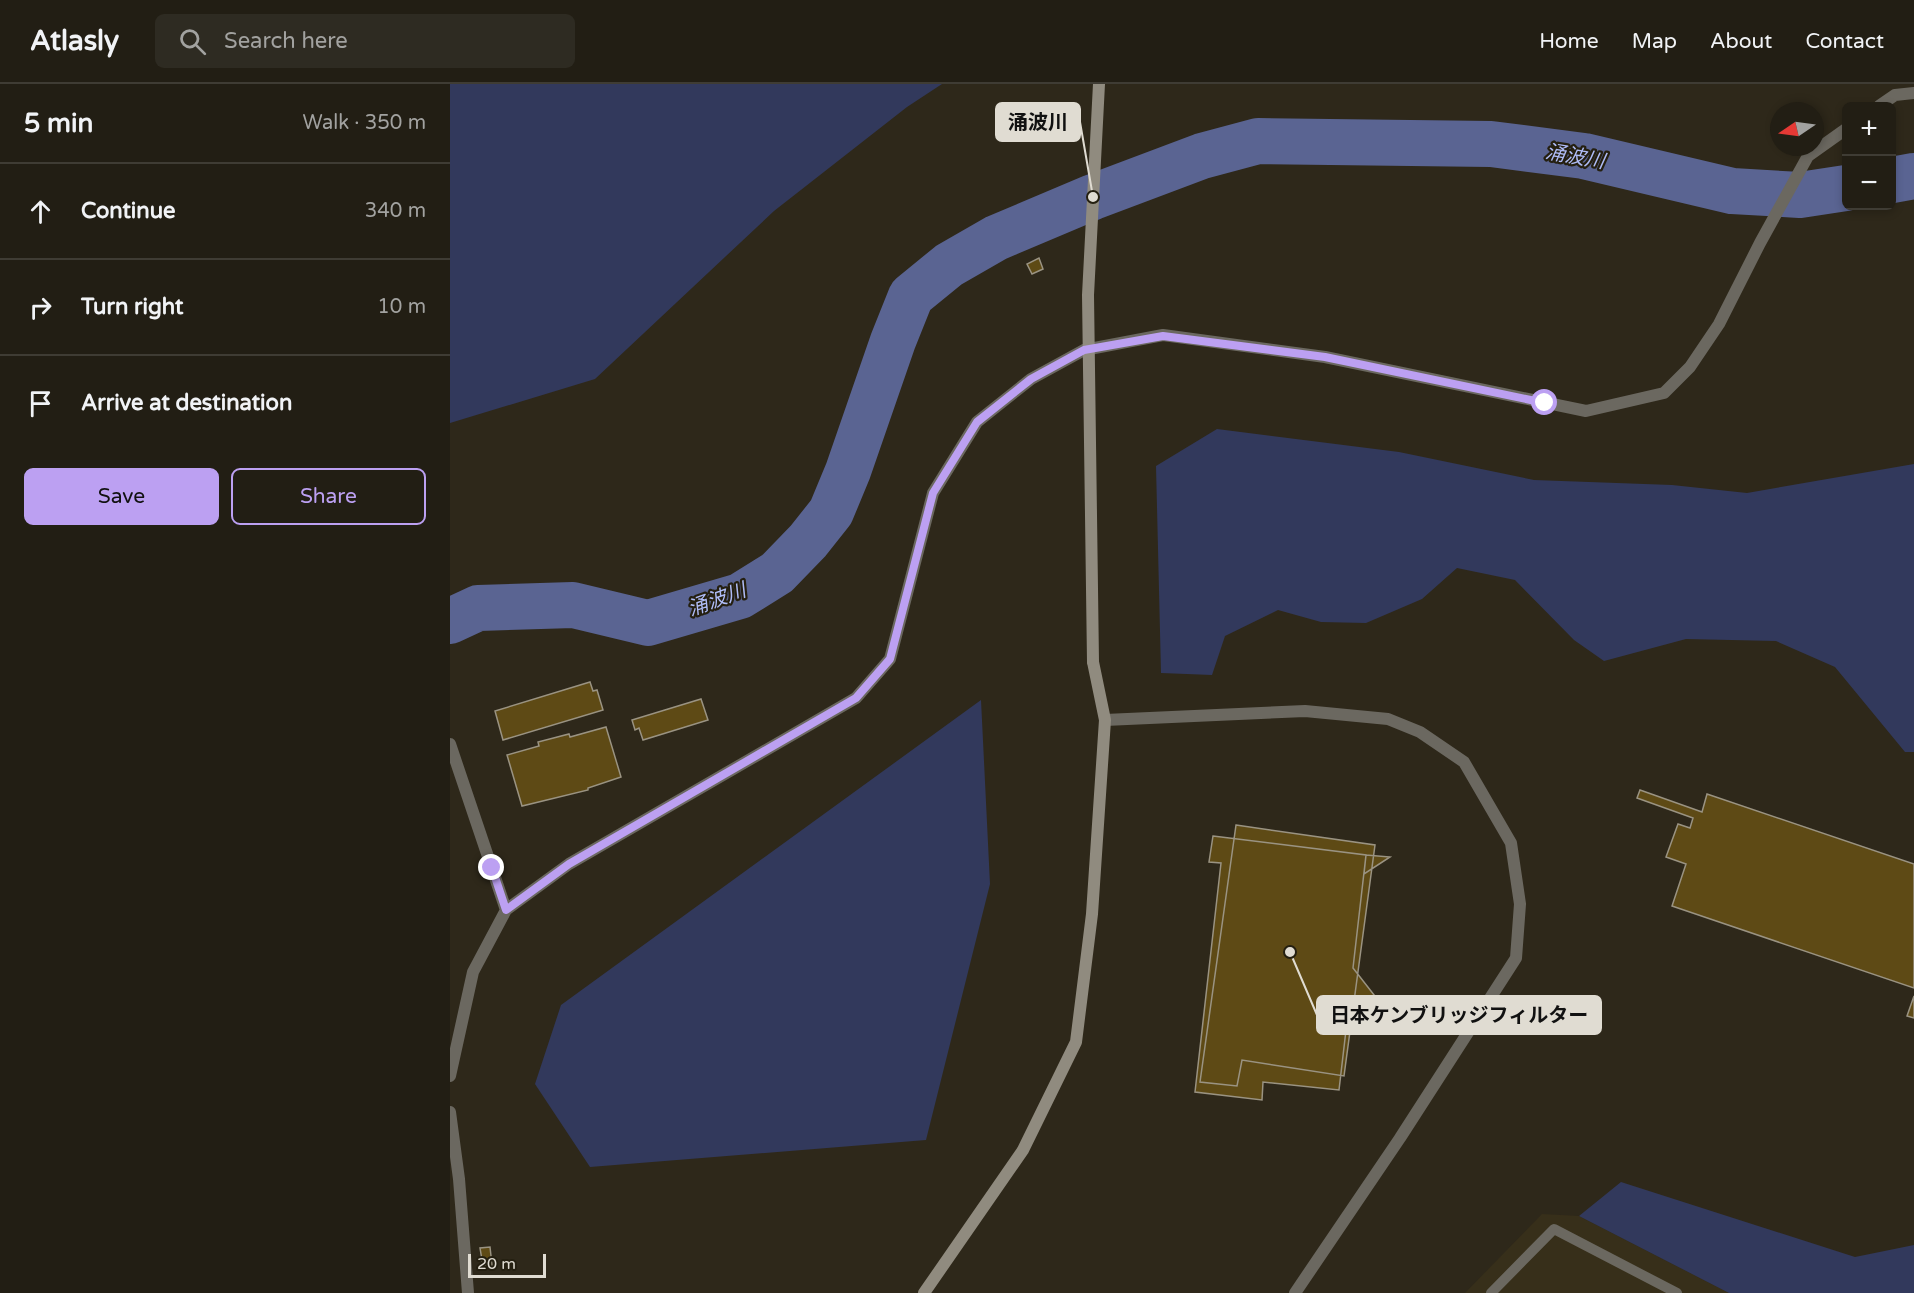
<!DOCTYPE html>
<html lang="en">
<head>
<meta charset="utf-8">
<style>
	:root { --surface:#221e14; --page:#2e2b22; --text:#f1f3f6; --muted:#a2a2a0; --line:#3f3c34; --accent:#bca0f2 }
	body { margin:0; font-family:"Varela Round","Noto Sans JP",sans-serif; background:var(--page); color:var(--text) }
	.controls { position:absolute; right:18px; top:18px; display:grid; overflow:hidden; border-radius:9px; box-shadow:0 3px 9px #0003 }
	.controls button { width:54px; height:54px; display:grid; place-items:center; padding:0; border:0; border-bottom:2px solid var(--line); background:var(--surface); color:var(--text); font:30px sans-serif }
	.compass { position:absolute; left:1320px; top:18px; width:54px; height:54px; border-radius:50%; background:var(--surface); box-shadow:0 3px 9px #0003; rotate:257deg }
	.scale { position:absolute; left:18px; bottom:15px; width:78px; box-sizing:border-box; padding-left:6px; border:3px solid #e0dcd2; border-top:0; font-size:16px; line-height:21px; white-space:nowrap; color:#e0dcd2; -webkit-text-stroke:4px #241f10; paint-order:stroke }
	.stop { position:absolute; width:18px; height:18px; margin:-14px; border:4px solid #bca0f2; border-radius:50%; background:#fff }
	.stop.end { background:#bca0f2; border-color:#fff; box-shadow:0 2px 6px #0008 }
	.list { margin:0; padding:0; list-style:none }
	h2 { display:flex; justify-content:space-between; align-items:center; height:78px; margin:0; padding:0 24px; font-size:26px }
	h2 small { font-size:20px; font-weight:400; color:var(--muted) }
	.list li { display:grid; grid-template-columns:39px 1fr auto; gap:18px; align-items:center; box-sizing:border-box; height:96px; padding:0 24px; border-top:2px solid var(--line) }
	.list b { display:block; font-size:22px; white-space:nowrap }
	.list em { font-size:20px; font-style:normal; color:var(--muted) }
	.actions { display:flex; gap:12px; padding:18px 24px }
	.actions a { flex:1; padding:14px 0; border:2px solid var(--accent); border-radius:9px; text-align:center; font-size:21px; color:var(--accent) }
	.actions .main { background:var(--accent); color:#111 }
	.icon { flex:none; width:33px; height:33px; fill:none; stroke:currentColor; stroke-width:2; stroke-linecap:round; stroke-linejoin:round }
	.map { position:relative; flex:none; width:1464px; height:1209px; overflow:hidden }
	header { display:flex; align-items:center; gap:36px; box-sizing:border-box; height:84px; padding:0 30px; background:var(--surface); border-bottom:2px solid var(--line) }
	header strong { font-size:28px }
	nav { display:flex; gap:33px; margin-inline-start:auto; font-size:21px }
	.search { width:420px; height:54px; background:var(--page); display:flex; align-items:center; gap:15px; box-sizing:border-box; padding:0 21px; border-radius:9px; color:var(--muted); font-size:22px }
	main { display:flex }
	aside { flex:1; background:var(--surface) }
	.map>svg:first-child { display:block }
</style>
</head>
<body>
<header>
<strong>Atlasly</strong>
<div class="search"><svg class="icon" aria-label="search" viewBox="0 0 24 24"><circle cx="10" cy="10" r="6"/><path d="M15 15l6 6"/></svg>Search here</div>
<nav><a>Home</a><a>Map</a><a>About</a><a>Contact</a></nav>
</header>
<main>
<aside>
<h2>5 min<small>Walk · 350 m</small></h2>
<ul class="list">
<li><svg class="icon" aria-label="ahead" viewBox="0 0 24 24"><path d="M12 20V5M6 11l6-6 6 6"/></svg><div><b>Continue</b></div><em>340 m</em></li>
<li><svg class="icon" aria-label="right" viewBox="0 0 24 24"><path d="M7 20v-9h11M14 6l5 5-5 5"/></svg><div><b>Turn right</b></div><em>10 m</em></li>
<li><svg class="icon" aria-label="arrive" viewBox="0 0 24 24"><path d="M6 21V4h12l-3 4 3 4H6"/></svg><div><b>Arrive at destination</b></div></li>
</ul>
<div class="actions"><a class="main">Save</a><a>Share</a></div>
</aside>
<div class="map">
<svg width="1464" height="1209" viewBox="0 0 1464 1209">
	<rect width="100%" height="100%" fill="#2e281a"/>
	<path fill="#372f1a" d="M1092 1130 1129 1132 1279 1209H1015Z"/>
	<path fill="#32395c" d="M0 0H492L457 23 324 127 145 295 0 339Z
		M767 345 949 368 1084 396 1222 401 1297 409 1464 380V668H1455L1385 583 1326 557 1236 555 1154 577 1124 556 1065 496 1007 484 972 515 916 539 871 538 828 526 775 552 762 591 711 589 706 382Z
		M531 616 540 800 476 1056 140 1083 85 1000 111 921Z
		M1171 1098 1405 1173 1464 1161V1209H1279L1129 1132Z"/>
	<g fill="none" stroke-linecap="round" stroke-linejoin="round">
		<path stroke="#5a6492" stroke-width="46" d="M1442 96 1464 92
			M0 537 28 524 123 521 198 539 290 512 327 489 358 457 381 428 398 387 443 257 461 212 499 181 546 154 643 113 752 72 808 57 1041 60 1134 72 1282 107 1350 111 1396 104"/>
	</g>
	<path fill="#5e4a15" stroke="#9a9382" stroke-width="1.5" d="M589 174 593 185 582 190 577 180Z
		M140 598 143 607 147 606 153 626 53 656 45 627Z
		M251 615 258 636 193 656 189 644 185 646 182 636Z
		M156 643 171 693 138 704V706L72 722 57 671 89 662 88 658 119 650 120 653Z
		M1190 706 1252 728 1257 710 1464 780V904L1222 822 1236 780 1216 773 1228 740 1240 744 1243 734 1187 714Z
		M786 741 925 761 894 992 792 976 787 1002 750 998Z
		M763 752 916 771 903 884 928 916 900 912 889 1006 813 998 812 1016 745 1008 771 779 759 778Z
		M916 771 940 773 914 790Z
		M1464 912V934L1457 932Z
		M40 1163 42 1181 33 1182 30 1164Z"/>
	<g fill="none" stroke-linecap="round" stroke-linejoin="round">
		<path stroke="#6b6860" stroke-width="10" d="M1041 1209 1104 1145 1227 1209"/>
		<path stroke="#6b6860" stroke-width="12" d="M1429 22 1445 11 1464 9
			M655 636 855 627 938 635 970 648 1014 678 1061 759 1070 820 1066 874 950 1054 845 1209
			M0 660 56 826
			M0 992 23 888 56 826 119 780 406 614 440 575 483 409 527 338 581 295 634 266 713 251 875 273 1136 327 1214 309 1240 283 1269 240 1310 159 1358 72 1396 45
			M0 1028 9 1095 18 1209"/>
		<path stroke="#908b7f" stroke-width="12" d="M474 1209 573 1066 626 958 642 830 655 636 643 578"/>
		<path stroke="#908b7f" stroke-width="12" d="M643 578 638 211 649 0"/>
	</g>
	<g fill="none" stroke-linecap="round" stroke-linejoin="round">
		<path stroke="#bca0f2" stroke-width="8" d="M42 784 56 826 119 780 406 614 440 575 483 409 527 338 581 295 634 266 713 252 875 273 1095 319"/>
	</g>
	<g text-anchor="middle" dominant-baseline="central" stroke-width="4.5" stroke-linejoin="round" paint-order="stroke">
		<g font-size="20" font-style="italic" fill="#afbcf6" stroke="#241f10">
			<text transform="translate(1125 73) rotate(10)">涌波川</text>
			<text transform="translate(267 516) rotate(-20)">涌波川</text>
		</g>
	</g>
	<path fill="none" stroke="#e0dcd2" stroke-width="2" d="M643 113L630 38M840 868L867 931"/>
	<g fill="#e0dcd2" stroke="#241f10" stroke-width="2">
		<circle cx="643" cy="113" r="6"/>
		<circle cx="840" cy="868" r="6"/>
	</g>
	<g fill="#e0dcd2" stroke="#e0dcd2" stroke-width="2">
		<rect x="546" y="19" width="84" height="38" rx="6"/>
		<rect x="867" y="912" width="284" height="38" rx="6"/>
	</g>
	<g font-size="20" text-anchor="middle" font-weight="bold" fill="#111">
		<text x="588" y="45">涌波川</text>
		<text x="1009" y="938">日本ケンブリッジフィルター</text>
	</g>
</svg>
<div class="controls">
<button>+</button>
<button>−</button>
</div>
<svg class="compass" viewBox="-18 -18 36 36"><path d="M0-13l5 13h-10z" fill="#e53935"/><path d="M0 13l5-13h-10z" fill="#a2a2a0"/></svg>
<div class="scale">20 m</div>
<div class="stop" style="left:1095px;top:319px"></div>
<div class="stop end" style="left:42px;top:784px"></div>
</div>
</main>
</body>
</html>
